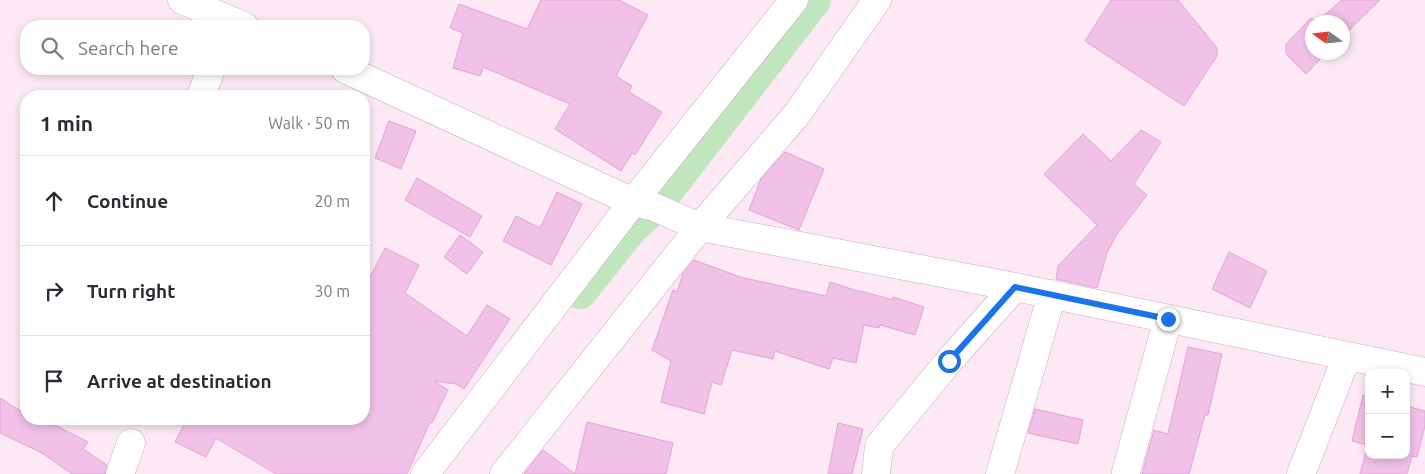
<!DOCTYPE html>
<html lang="en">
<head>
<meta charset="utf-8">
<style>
	:root { --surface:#fff; --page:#f2f2f3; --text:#2b2b33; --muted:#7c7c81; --line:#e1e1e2 }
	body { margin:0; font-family:Ubuntu,sans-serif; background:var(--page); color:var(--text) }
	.controls { position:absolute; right:15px; bottom:15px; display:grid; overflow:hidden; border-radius:10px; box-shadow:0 2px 8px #0003 }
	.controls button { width:45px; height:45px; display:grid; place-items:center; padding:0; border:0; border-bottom:1px solid var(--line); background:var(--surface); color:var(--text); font:25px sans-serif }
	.compass { position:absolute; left:1305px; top:15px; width:45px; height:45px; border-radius:50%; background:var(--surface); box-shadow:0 2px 8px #0003; rotate:284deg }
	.stop { position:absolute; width:15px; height:15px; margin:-11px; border:4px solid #1a73e8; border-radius:50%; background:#fff }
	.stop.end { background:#1a73e8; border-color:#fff; box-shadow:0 1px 5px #0008 }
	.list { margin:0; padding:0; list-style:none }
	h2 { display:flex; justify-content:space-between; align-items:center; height:65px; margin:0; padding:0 20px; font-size:21px }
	h2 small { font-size:16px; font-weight:400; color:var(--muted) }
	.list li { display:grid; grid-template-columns:32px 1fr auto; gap:15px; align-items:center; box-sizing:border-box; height:90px; padding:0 20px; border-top:1px solid var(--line) }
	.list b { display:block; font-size:19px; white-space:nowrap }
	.list em { font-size:16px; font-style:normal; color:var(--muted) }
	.icon { flex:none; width:28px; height:28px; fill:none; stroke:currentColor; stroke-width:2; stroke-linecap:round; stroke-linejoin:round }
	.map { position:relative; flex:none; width:1425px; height:474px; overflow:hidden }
	.search { position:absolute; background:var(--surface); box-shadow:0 2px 8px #0003; left:20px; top:20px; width:350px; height:55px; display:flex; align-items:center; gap:12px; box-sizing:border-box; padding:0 18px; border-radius:20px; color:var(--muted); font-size:19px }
	.panel { position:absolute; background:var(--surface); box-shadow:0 2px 8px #0003; left:20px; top:90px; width:350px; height:335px; border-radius:20px }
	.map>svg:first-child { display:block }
</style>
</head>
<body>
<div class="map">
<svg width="1425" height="474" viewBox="0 0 1425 474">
	<rect width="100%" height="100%" fill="#fce9f4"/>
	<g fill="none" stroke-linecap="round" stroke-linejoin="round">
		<path stroke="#c0e6be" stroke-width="34" d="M580 292 631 228 654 207 814 0"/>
	</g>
	<path fill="#f1c1e7" stroke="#e3a2d7" d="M541 0H619L648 15 616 76 632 86 629 92 662 112 635 155 632 153 621 171 555 129 570 104 483 67 480 76 453 68 463 33 450 28 459 4 527 29Z
		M1111 0H1178L1217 48V56L1184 106 1085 41Z
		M1342 0H1380L1342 37V22H1316Z
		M1311 18 1316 22H1312V52H1327L1306 74 1286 54V44Z
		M389 121 416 131 401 169 375 158Z
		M1141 130 1161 142 1134 184 1147 195 1117 234 1107 253 1097 288 1056 279 1058 266 1097 225 1044 174 1083 134 1111 161Z
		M785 152 824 169 799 230 749 210 761 179Z
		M417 178 482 216 470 237 405 200Z
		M557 192 582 204 551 265 503 241 516 216 540 228Z
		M460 235 483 252 467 274 444 257Z
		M385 248 419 265 405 293 467 336 487 305 510 319 464 389 456 384 434 381 448 390 432 423 430 422 407 474H276L216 438 206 457 175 442 186 420 184 419H364V289Z
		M1229 252 1267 271 1250 308 1212 289Z
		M694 260 740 277 826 296 830 282 861 292V291L893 300V297L924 307 915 335 880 325 879 328 864 325 856 363 833 358 829 369 775 351 773 359 732 350 721 385 712 382 704 414 661 402 671 361 652 350 673 290 677 292 683 273Z
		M1188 347 1222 354 1208 415H1205L1189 474H1142L1154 430 1168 434Z
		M1363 395 1369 397V455H1406V406L1425 411V426L1417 457 1412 456 1407 474H1360L1368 445 1352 441Z
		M0 398 24 413 26 410V419H43L88 442 83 449 107 465 105 474H72L42 453 0 433Z
		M1035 409 1083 420 1078 444 1028 433Z
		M587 422 673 443 666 474H524L543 450 575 474Z
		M838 423 863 429 852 474H828Z"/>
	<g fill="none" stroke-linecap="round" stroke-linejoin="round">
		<g stroke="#caa9c2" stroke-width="29">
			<path id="street" d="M182 0 244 26
				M345 69 633 202 654 207 700 227 1015 287 1425 372
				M201 96 211 69
				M1126 472 1168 319
				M120 474 131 443
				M425 474 633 202 794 0
				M504 474 700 227 797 114 877 0
				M876 474 879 446 949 361 1015 287
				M1000 474 1052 294
				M1301 474 1347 356"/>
		</g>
		<use href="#street" stroke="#fff" stroke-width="28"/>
	</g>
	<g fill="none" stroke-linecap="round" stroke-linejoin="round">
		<path stroke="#1a73e8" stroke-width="6" d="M949 361 1015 287 1168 319"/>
	</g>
</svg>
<div class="controls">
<button>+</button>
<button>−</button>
</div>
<svg class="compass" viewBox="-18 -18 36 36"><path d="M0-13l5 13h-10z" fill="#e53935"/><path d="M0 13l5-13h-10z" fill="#7c7c81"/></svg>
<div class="stop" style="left:949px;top:361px"></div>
<div class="stop end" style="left:1168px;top:319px"></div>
<div class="search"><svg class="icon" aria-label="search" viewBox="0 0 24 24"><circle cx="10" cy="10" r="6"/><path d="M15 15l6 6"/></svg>Search here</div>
<section class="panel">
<h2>1 min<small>Walk · 50 m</small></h2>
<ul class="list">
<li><svg class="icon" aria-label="ahead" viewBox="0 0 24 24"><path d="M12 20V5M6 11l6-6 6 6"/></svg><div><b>Continue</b></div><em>20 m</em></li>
<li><svg class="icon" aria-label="right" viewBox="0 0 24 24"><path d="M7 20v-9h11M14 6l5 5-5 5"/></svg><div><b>Turn right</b></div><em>30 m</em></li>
<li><svg class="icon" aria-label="arrive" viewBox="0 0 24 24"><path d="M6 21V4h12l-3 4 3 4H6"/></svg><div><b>Arrive at destination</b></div></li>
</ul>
</section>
</div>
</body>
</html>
